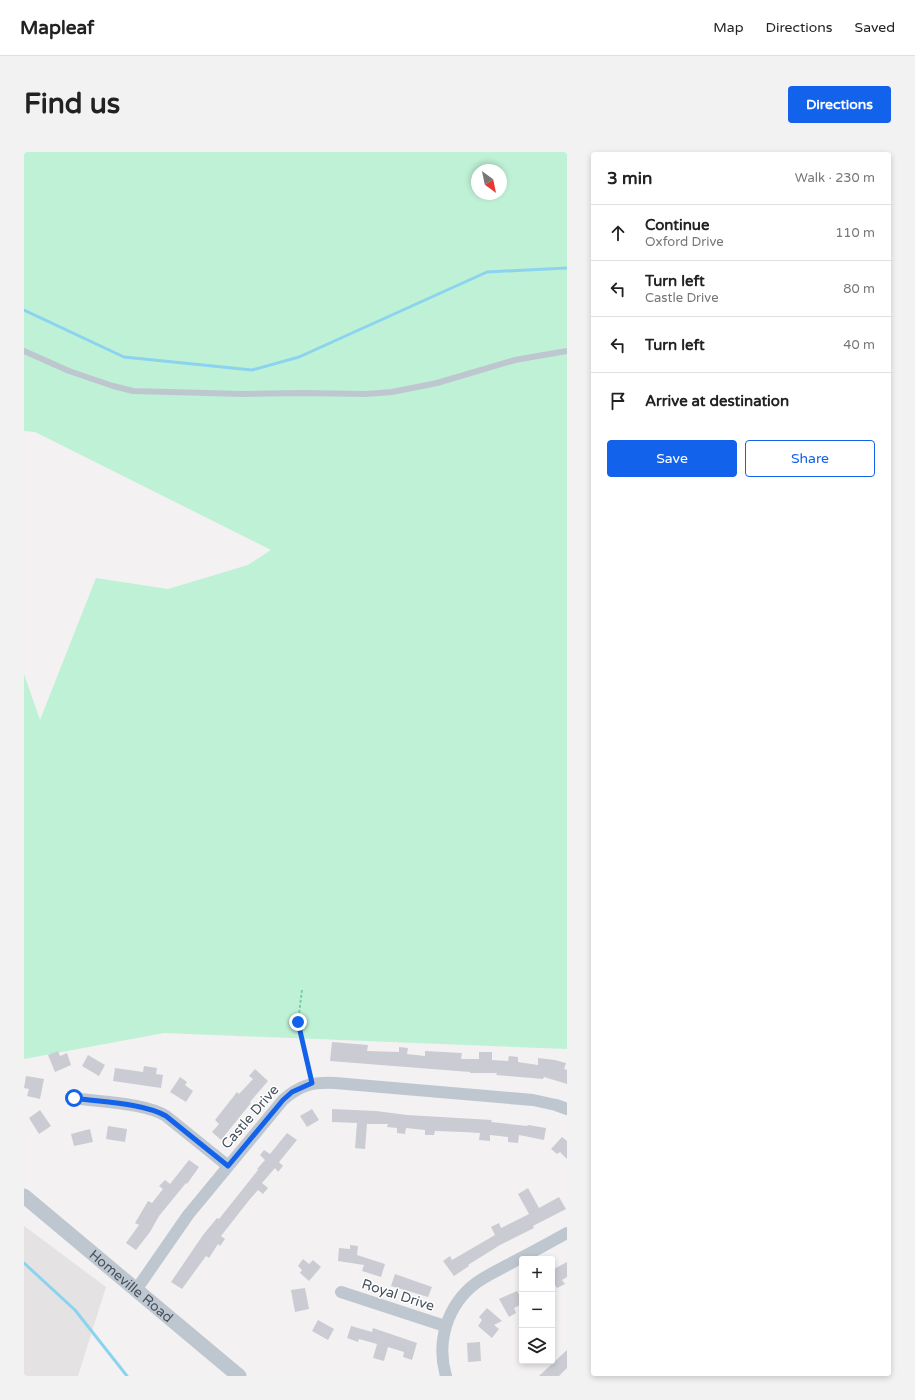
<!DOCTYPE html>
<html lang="en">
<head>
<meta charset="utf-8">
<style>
	:root { --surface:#fff; --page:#f2f2f2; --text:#222; --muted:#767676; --line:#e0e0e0; --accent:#1362eb }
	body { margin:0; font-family:"Varela Round",sans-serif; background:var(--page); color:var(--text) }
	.controls { position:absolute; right:12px; bottom:12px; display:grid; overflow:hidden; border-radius:4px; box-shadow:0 2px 6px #0003 }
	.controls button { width:36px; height:36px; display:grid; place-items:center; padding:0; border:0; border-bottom:1px solid var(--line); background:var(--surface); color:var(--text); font:20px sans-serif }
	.compass { position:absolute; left:447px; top:12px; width:36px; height:36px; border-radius:50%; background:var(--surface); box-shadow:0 2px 6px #0003; rotate:147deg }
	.stop { position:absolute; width:12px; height:12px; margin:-9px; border:3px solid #1362eb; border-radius:50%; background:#fff }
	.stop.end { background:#1362eb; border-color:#fff; box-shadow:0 1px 4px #0008 }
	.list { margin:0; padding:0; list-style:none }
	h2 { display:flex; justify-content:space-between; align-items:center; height:52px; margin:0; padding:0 16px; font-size:17px }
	h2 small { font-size:13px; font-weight:400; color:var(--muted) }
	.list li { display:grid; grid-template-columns:26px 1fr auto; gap:12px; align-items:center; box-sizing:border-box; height:56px; padding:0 16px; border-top:1px solid var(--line) }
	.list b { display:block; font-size:15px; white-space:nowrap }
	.list p { margin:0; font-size:13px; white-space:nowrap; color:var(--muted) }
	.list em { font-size:13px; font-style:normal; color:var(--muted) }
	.actions { display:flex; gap:8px; padding:12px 16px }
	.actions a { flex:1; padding:9px 0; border:1px solid var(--accent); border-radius:4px; text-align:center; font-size:14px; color:var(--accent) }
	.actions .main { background:var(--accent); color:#fff }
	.icon { flex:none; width:22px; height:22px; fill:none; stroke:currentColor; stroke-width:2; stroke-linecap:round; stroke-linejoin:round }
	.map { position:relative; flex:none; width:543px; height:1224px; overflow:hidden; border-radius:4px }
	header { display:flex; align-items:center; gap:24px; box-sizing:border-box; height:56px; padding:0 20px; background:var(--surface); border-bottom:1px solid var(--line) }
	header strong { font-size:19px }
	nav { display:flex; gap:22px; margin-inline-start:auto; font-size:14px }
	.intro { display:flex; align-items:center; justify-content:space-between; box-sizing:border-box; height:96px; padding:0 24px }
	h1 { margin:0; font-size:28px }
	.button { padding:10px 18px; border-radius:4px; background:var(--accent); color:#fff; font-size:14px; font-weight:700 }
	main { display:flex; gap:24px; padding:0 24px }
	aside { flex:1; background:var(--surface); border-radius:4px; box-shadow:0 2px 6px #0003 }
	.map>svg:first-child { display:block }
</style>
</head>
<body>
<header>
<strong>Mapleaf</strong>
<nav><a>Map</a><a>Directions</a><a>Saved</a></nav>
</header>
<div class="intro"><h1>Find us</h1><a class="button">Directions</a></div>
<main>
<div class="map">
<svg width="543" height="1224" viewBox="0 0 543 1224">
	<rect width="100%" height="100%" fill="#f3f1f1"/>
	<path fill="#e4e2e3" d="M0 1074 82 1135 54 1224H0Z"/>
	<path fill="#bff1d6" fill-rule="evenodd" d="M0 0H543V897L140 881 0 907V522L16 568 72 426 144 437 224 413 247 398 11 280 0 279ZM453 18H477V42H453Z"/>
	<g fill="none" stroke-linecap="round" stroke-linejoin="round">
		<path stroke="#8bd3ef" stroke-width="3" d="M0 158 100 205 228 218 275 205 463 120 543 116
			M0 1111 51 1158 103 1224"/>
	</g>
	<path fill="#cbccd3" d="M308 890 344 893 343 899 375 900V895L384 896 383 902 401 904V899L438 901 437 907H455V900H468V908L484 909 485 904 494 905V910L514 913V906L531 908 542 911 540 917 543 918V932L520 925 519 927 472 923 473 921H446V920L306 909Z
		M34 899 36 904 43 901 47 913 31 920 24 903Z
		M64 903 81 913 75 924 58 914Z
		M120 914 133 916 132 922 139 923 137 936 89 929 91 916 119 920Z
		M231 917 244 929 226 950 227 951 197 988 188 980 195 972 191 968 213 940 215 942 229 927 225 924Z
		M2 924 20 927 16 947 3 944 5 937 0 936Z
		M156 925 163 930 161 933 169 939 162 950 146 940Z
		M288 957 295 968 283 975 276 964Z
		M308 957 352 959 383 963 468 968 467 970 503 974 504 973 522 976 520 988 495 983 494 991 484 990V985L466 983V989L455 988 456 981 439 980 411 979 410 983H401V978L382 976 381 982 373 981V976L363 975 364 972H343L341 997 331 996 333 971 308 970Z
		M16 958 27 974 15 982 5 966Z
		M84 974 103 977 101 990 82 987Z
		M66 977 69 990 50 994 47 982Z
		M263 981 273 988 255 1010 259 1014 254 1020 251 1016 238 1031 244 1036 239 1042 234 1038 226 1047 197 1084 201 1087 196 1094 194 1092 185 1106 182 1104 158 1137 147 1130 179 1083 193 1066 195 1067 234 1018 233 1017 241 1008 236 1003 240 998 246 1002Z
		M538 985 543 989V1007L536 1000 533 1002 527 997Z
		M165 1008 175 1015 163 1032 162 1031 135 1064 126 1080 112 1098 102 1091 115 1073 111 1071 124 1049 128 1051 139 1037 135 1034 141 1028 146 1032Z
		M504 1036 515 1056 535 1045 542 1057 509 1074 510 1076 476 1093 444 1113 445 1114 430 1124 419 1109 426 1104 428 1108 471 1083 467 1075 475 1071 477 1076 505 1062 494 1042Z
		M326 1093 334 1094 333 1103 361 1112 357 1125 338 1119 340 1113 314 1109 315 1096 326 1097Z
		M279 1107 285 1112 289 1108 297 1115 285 1129 276 1121 278 1118 274 1114Z
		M543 1110V1125L538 1128 541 1132 533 1136 528 1128V1118Z
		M371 1122 408 1135 404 1145 367 1134Z
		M281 1136 285 1157 271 1160 267 1138Z
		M493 1139 498 1147V1152L490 1156 492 1161 485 1165 475 1147Z
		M463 1156 478 1169 470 1173 475 1177 468 1186 454 1174 458 1168 455 1165Z
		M294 1168 310 1177 304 1188 288 1179Z
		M327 1174 348 1180 349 1176 393 1191 388 1208 379 1205 380 1200 364 1195 360 1209 349 1206 353 1192 335 1187 334 1190 323 1186Z
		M456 1190 457 1209 444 1210 443 1191Z
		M543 1198V1216L535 1224H515Z"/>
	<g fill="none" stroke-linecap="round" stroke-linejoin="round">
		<path stroke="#75d1aa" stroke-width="2" stroke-dasharray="3 2" stroke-linecap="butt" d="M278 838 274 870 286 922"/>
		<path stroke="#bec7d0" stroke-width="6" d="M0 199 45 219 89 234 109 239 219 242 278 241 342 242 368 240 413 231 491 208 543 199"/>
		<path stroke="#bec7d0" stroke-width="12" d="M50 946C76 950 121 951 142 964L204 1014
			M112 1138 164 1063 259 948C276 933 288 930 311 931L509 948 532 953 543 957
			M317 1140 421 1174
			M422 1224C412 1190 423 1153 452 1131 463 1123 477 1117 489 1110 507 1101 525 1091 543 1081"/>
		<path stroke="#bec7d0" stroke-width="15" id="s1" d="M0 1044 215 1224"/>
	</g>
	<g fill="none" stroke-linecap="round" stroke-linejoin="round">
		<path stroke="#1362eb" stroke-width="5" d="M50 946C76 950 120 951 142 964L204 1014 259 948 268 940 288 931 274 870"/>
	</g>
	<g text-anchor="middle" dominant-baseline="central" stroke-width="3" stroke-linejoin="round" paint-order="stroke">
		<g font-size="14" fill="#48525f" stroke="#fff">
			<text transform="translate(226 965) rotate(-49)">Castle Drive</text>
			<text stroke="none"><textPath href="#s1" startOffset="140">Homeville Road</textPath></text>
			<text transform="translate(374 1143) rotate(18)">Royal Drive</text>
		</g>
	</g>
</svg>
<div class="controls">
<button>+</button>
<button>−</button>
<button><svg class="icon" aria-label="layers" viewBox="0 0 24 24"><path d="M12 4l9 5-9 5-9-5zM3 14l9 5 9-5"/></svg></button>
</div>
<svg class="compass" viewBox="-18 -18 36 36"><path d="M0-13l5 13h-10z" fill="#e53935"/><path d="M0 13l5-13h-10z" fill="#767676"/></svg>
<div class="stop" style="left:50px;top:946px"></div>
<div class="stop end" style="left:274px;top:870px"></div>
</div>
<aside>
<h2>3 min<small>Walk · 230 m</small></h2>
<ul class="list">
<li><svg class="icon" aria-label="ahead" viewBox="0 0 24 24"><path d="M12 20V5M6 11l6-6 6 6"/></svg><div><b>Continue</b><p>Oxford Drive</p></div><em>110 m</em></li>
<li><svg class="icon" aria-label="left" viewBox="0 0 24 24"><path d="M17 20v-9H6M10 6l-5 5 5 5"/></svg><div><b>Turn left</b><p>Castle Drive</p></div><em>80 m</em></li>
<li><svg class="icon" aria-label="left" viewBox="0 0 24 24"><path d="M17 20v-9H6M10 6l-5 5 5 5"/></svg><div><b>Turn left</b></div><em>40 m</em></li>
<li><svg class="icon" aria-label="arrive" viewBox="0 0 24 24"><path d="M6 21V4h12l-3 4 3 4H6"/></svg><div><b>Arrive at destination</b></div></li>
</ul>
<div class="actions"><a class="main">Save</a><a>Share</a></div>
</aside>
</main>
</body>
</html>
